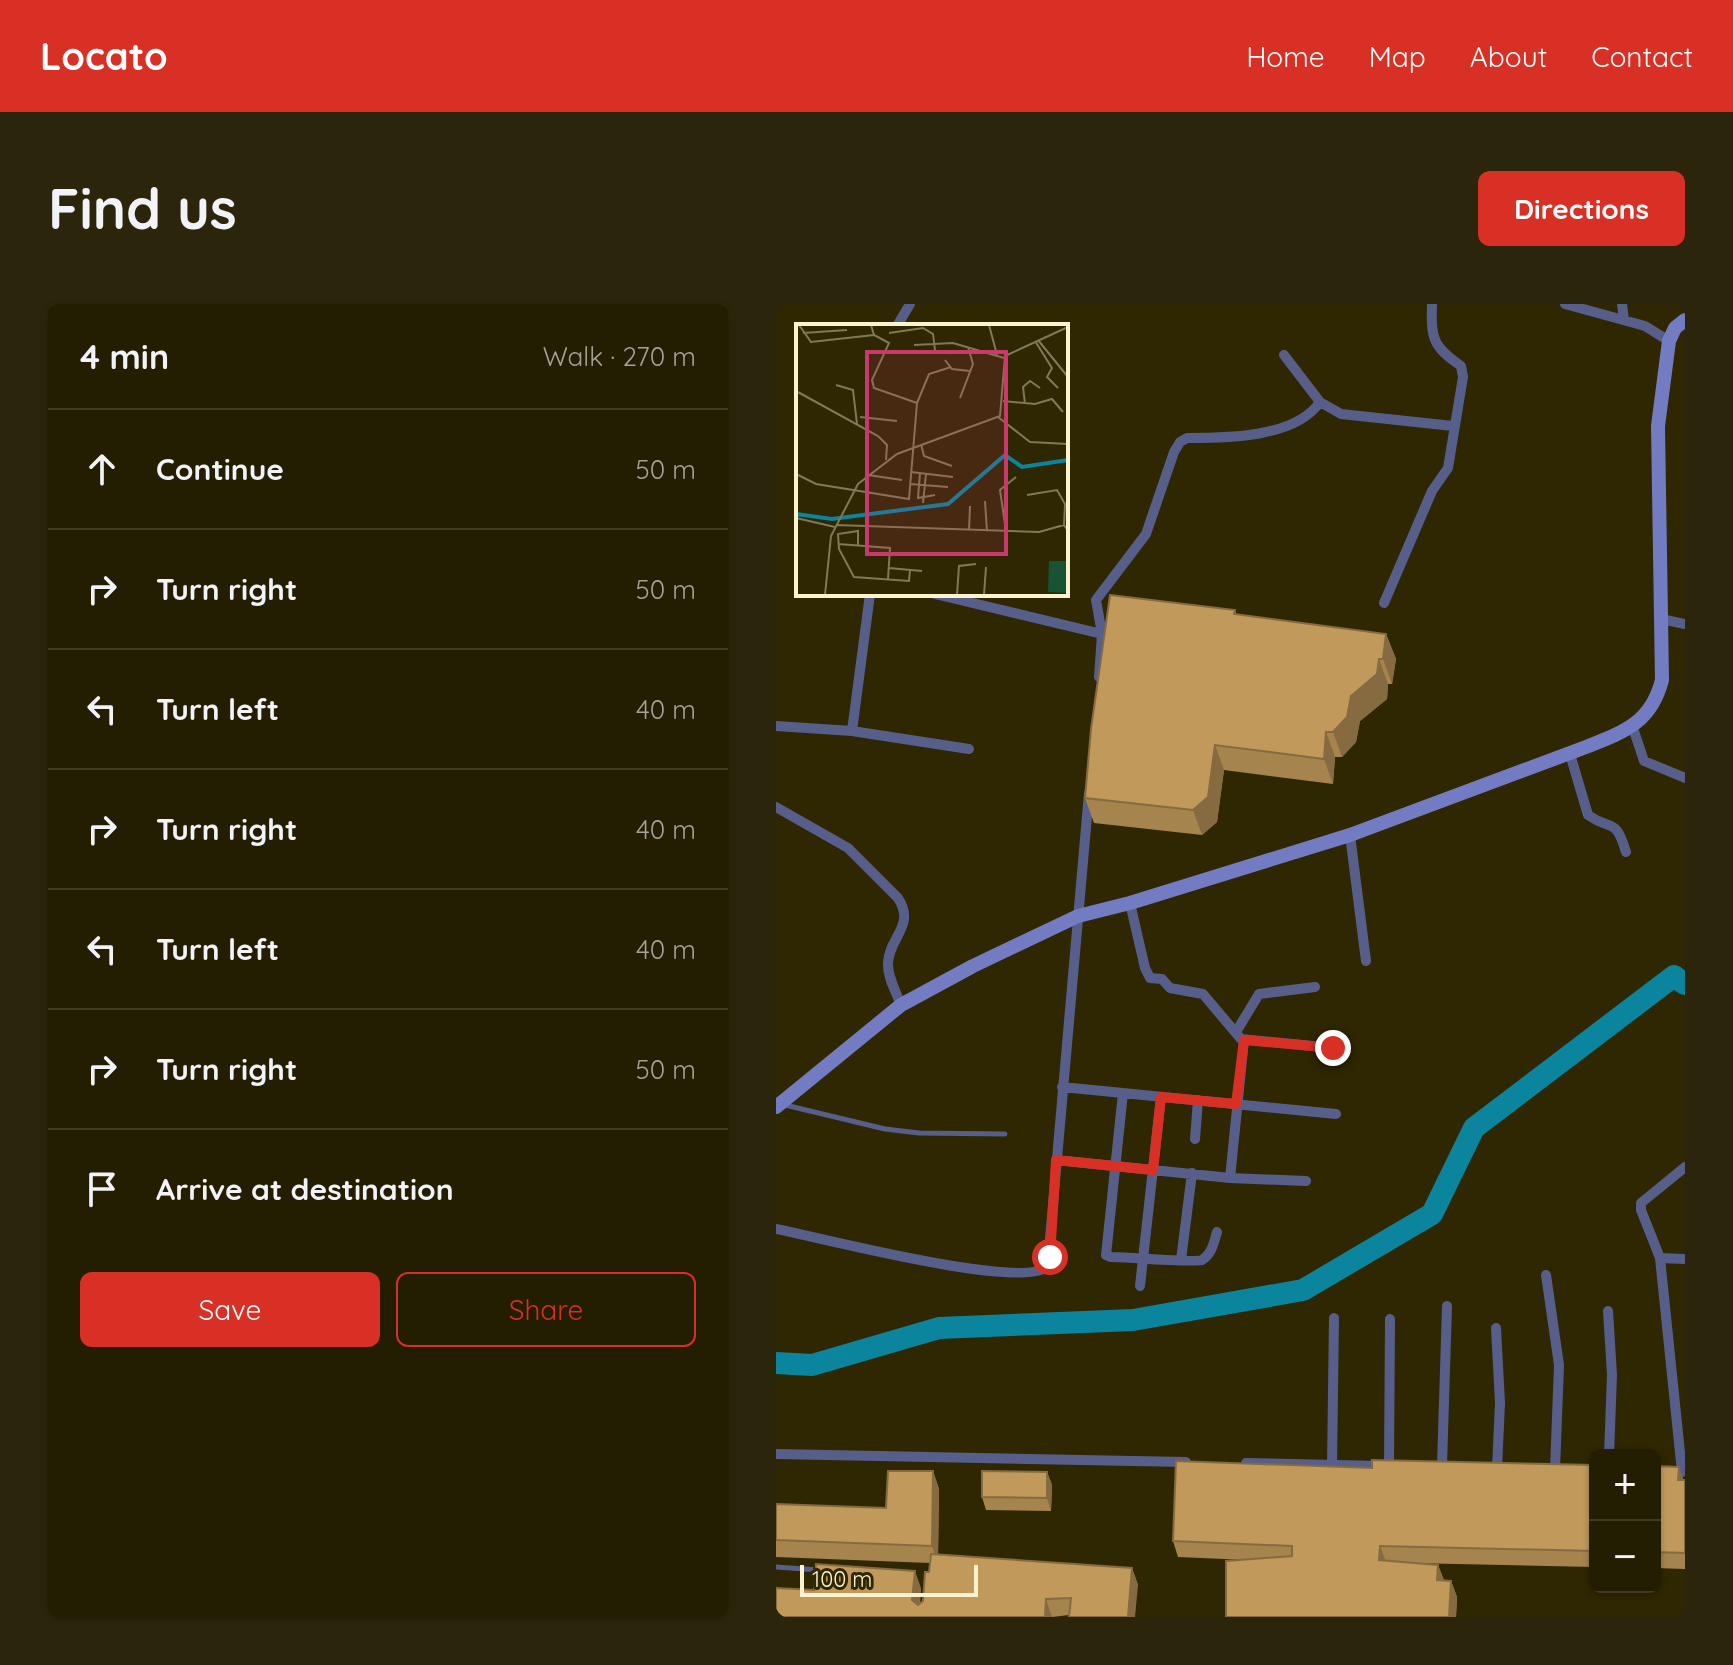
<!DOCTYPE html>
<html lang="en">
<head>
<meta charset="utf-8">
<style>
	:root { --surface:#231d01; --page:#2b260b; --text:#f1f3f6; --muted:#a3a299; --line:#403b23; --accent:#d93025 }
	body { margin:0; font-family:Quicksand,sans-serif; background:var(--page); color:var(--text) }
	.controls { position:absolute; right:24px; bottom:24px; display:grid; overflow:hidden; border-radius:12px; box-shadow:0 2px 6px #0004 }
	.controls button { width:72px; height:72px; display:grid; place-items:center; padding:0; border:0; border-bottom:2px solid var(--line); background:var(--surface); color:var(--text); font:40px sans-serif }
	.scale { position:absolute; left:24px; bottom:20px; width:178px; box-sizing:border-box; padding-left:8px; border:4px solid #faf3d0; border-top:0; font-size:22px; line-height:28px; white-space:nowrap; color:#faf3d0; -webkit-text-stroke:6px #2f2701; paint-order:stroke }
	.stop { position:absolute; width:24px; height:24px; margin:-18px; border:6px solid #d93025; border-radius:50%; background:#fff }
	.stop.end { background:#d93025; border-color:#fff; box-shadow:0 2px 8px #0008 }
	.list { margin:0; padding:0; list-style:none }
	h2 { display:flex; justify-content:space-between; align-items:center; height:104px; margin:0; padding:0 32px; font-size:34px }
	h2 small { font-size:26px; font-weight:400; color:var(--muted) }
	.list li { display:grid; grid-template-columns:52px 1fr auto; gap:24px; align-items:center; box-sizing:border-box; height:120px; padding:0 32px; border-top:2px solid var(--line) }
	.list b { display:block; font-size:30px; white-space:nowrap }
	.list em { font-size:26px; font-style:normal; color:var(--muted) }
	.actions { display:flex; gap:16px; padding:24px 32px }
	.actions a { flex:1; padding:18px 0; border:2px solid var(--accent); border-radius:12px; text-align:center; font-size:28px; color:var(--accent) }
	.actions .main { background:var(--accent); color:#fff }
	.icon { flex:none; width:44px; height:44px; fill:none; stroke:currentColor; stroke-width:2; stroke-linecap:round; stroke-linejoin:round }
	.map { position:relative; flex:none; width:909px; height:1313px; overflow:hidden; border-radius:12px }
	header { display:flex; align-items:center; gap:48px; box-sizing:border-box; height:112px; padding:0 40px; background:var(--accent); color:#fff }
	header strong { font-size:38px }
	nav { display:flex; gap:44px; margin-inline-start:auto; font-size:28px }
	.intro { display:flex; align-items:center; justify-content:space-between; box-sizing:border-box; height:192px; padding:0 48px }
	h1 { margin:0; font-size:56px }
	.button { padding:20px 36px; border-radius:12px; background:var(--accent); color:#fff; font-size:28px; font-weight:700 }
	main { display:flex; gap:48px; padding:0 48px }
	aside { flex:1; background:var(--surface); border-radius:12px; box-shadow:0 2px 6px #0004 }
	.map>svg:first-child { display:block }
</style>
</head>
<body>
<header>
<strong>Locato</strong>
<nav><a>Home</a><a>Map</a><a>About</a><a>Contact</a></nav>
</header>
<div class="intro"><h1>Find us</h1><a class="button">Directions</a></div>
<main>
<aside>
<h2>4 min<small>Walk · 270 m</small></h2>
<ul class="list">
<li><svg class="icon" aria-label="ahead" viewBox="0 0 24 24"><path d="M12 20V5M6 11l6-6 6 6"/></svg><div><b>Continue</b></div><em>50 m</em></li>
<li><svg class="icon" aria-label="right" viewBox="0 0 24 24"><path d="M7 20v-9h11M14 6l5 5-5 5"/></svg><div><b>Turn right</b></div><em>50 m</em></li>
<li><svg class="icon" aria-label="left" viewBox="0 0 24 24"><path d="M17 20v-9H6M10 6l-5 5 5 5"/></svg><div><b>Turn left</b></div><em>40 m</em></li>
<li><svg class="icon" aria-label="right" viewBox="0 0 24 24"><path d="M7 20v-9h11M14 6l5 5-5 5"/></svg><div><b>Turn right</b></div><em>40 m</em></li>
<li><svg class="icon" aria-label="left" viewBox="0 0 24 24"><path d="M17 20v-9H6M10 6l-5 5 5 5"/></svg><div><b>Turn left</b></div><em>40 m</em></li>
<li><svg class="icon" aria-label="right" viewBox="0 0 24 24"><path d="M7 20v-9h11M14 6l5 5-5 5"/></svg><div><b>Turn right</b></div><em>50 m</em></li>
<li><svg class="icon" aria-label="arrive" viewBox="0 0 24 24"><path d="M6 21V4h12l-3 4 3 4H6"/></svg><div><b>Arrive at destination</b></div></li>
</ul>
<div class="actions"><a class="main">Save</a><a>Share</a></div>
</aside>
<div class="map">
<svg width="909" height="1313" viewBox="0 0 909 1313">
	<rect width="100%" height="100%" fill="#2f2701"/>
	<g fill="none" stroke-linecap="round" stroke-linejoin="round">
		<path stroke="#0b849d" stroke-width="22" d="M0 1059 36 1061 163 1024 357 1016 527 986 656 910 698 824 898 672 909 680"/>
		<path stroke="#575e8a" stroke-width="5" d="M9 801 109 825 143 829 229 830
			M0 1263 43 1266"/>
		<path stroke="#575e8a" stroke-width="10" d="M789 0 869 22 893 37
			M846 0 848 16
			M121 22 134 0
			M508 51 544 98 565 110 677 122
			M159 290 326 330 323 373
			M608 299 656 187 672 164 687 73 685 62C656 42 655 34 656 0
			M885 315 909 320
			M326 330 320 296 370 230 398 148 404 138 411 134C451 134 519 134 544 98
			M856 421 868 457 909 474
			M0 422 76 427 193 445
			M76 427 94 290
			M794 450 812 511C836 528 839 512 850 548
			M0 503 72 544 122 594C140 622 113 633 112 659 111 672 120 688 125 701
			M574 531 590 657
			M354 599 369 664 374 674 386 675 394 684 427 690 465 735 557 744
			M460 728 483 690 539 683
			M286 783 560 810
			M347 789 330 951 335 953C349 953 420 959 426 956 436 950 438 938 441 928
			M419 835 422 796
			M280 856 454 874 530 877
			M454 874 468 736
			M0 925C41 933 244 986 271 963 277 958 274 952 273 946L313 489
			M884 954 909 955
			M405 956 416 869
			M770 971 783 1061 779 1165
			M364 982 385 793
			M832 1007 836 1071 833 1151
			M720 1024 724 1099 721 1164
			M0 1150 410 1158
			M470 1159 606 1162
			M556 1161 558 1014
			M666 1161 671 1002
			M613 1162 614 1015
			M906 1168 884 954 865 906V899L909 863"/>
		<path stroke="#737bc2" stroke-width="14" d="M0 803 125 701 197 662 302 612 354 599 574 531 810 443C848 428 875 419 886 376L882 122 893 37 899 24 909 16"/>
	</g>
	<path fill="#a5844e" d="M459 306 460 310 610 330 620 355 616 380H612L611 395 584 417 580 438 566 453H559L557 480 448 466 441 518 426 531 318 519 309 494Z
		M819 1161V1263L635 1259 662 1261 668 1276 675 1277 681 1293 680 1313H450L471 1256 402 1253 397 1237 596 1164Z
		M879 1162 903 1163 907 1176H909V1265L879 1264Z
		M157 1167 163 1185 162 1250 356 1264 362 1281 293 1311 276 1313H0L38 1286 145 1284 144 1300 147 1297 153 1268 154 1259 0 1253V1200L110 1204Z
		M271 1168 276 1181 275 1207 210 1206 206 1193Z"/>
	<path fill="#866b40" d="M610 330 620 355 616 380 607 355Z
		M603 355 612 380 611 395 584 417 580 438 566 453 557 428 575 392Z
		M550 428 559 453 557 480 548 455Z
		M439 441 448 466 441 518 426 531 417 506Z
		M903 1163 908 1178 902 1176Z
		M157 1167 163 1185 162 1259 156 1242Z
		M271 1168 276 1181 275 1207 271 1194Z
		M604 1242 610 1258 603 1256Z
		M662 1261 668 1277 661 1276Z
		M356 1264 362 1281 359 1313H352Z
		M139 1267 145 1284 142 1313 136 1296Z
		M675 1277 681 1293 680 1313H673Z
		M270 1295 276 1313H269Z"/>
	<path fill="#c0995b" stroke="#866b40" stroke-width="2" d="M334 291 459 306 458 310 610 330 607 355H603L601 370 575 392 571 413 557 428H550L548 455 439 441 432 493 417 506 309 494 315 425Z
		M596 1156 819 1161V1247L604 1242 603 1256 662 1261 661 1276 675 1277 673 1313H450V1257L516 1252V1242L397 1237 400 1157 596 1164Z
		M879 1162 903 1163 902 1176H909V1249L879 1248Z
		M112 1167H157L156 1242 0 1236V1200L110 1204Z
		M206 1167 271 1168V1194L206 1193Z
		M155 1250 356 1264 352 1313H293L295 1294 270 1295 269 1313H0V1284L38 1286 40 1260 139 1267 136 1296 142 1301 147 1297 149 1268H153Z"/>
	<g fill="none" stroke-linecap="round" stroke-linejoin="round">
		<path stroke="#d93025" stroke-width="10" d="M274 953 280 856 377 866 385 793 460 800 468 736 557 744"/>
	</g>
	<g transform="translate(20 20)">
		<rect width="272" height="272" fill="#2f2701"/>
		<path d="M253 237H272V269L252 268Z" fill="#185335"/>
		<path fill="none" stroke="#0b849d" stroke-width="4" d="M0 190 36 195 152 180 209 131 226 143 272 136"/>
		<path fill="none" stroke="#807954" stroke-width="2" d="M3 1 15 18 78 11M193 1 201 31M7 9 51 6M93 9 127 4 137 10 139 26M242 16 272 53M239 17 256 44 251 53 262 64M118 21 157 19 208 34M149 36 156 45 174 47M40 61 57 66 61 100M0 67 82 112 91 121 90 136M164 74 177 40 172 23M207 77 239 80 256 75 267 88M121 79 133 50 155 43M229 80 227 63 234 57 244 64M64 93 101 97M202 93 234 118 272 120M125 120 128 132 156 142M115 148 157 153M124 149 122 174 139 171M0 150 20 160 113 175 121 79 78 64 76 56 93 19 78 11 75 1M72 151 106 156M114 160 152 163M231 171 261 166 269 180 268 201M189 177 191 207M127 179 130 150M0 194 39 203M40 201 243 208 268 201 272 207M173 206 174 182M210 207 204 166 220 153M42 220 94 224 92 255M62 221V207L42 210 43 225 58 253 113 257 114 246M93 244 126 247M29 271 35 212 62 160 101 130 204 92 209 32 272 3M161 271 163 242 180 240M188 271 190 243"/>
		<path fill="#ca396d" fill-opacity="0.15" stroke="#ca396d" stroke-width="4" d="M71 28H210V230H71Z"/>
		<rect width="272" height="272" fill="none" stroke="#faf3d0" stroke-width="4"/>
	</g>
</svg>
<div class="controls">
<button>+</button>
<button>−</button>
</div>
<div class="scale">100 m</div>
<div class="stop" style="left:274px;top:953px"></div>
<div class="stop end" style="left:557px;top:744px"></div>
</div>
</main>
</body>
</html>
